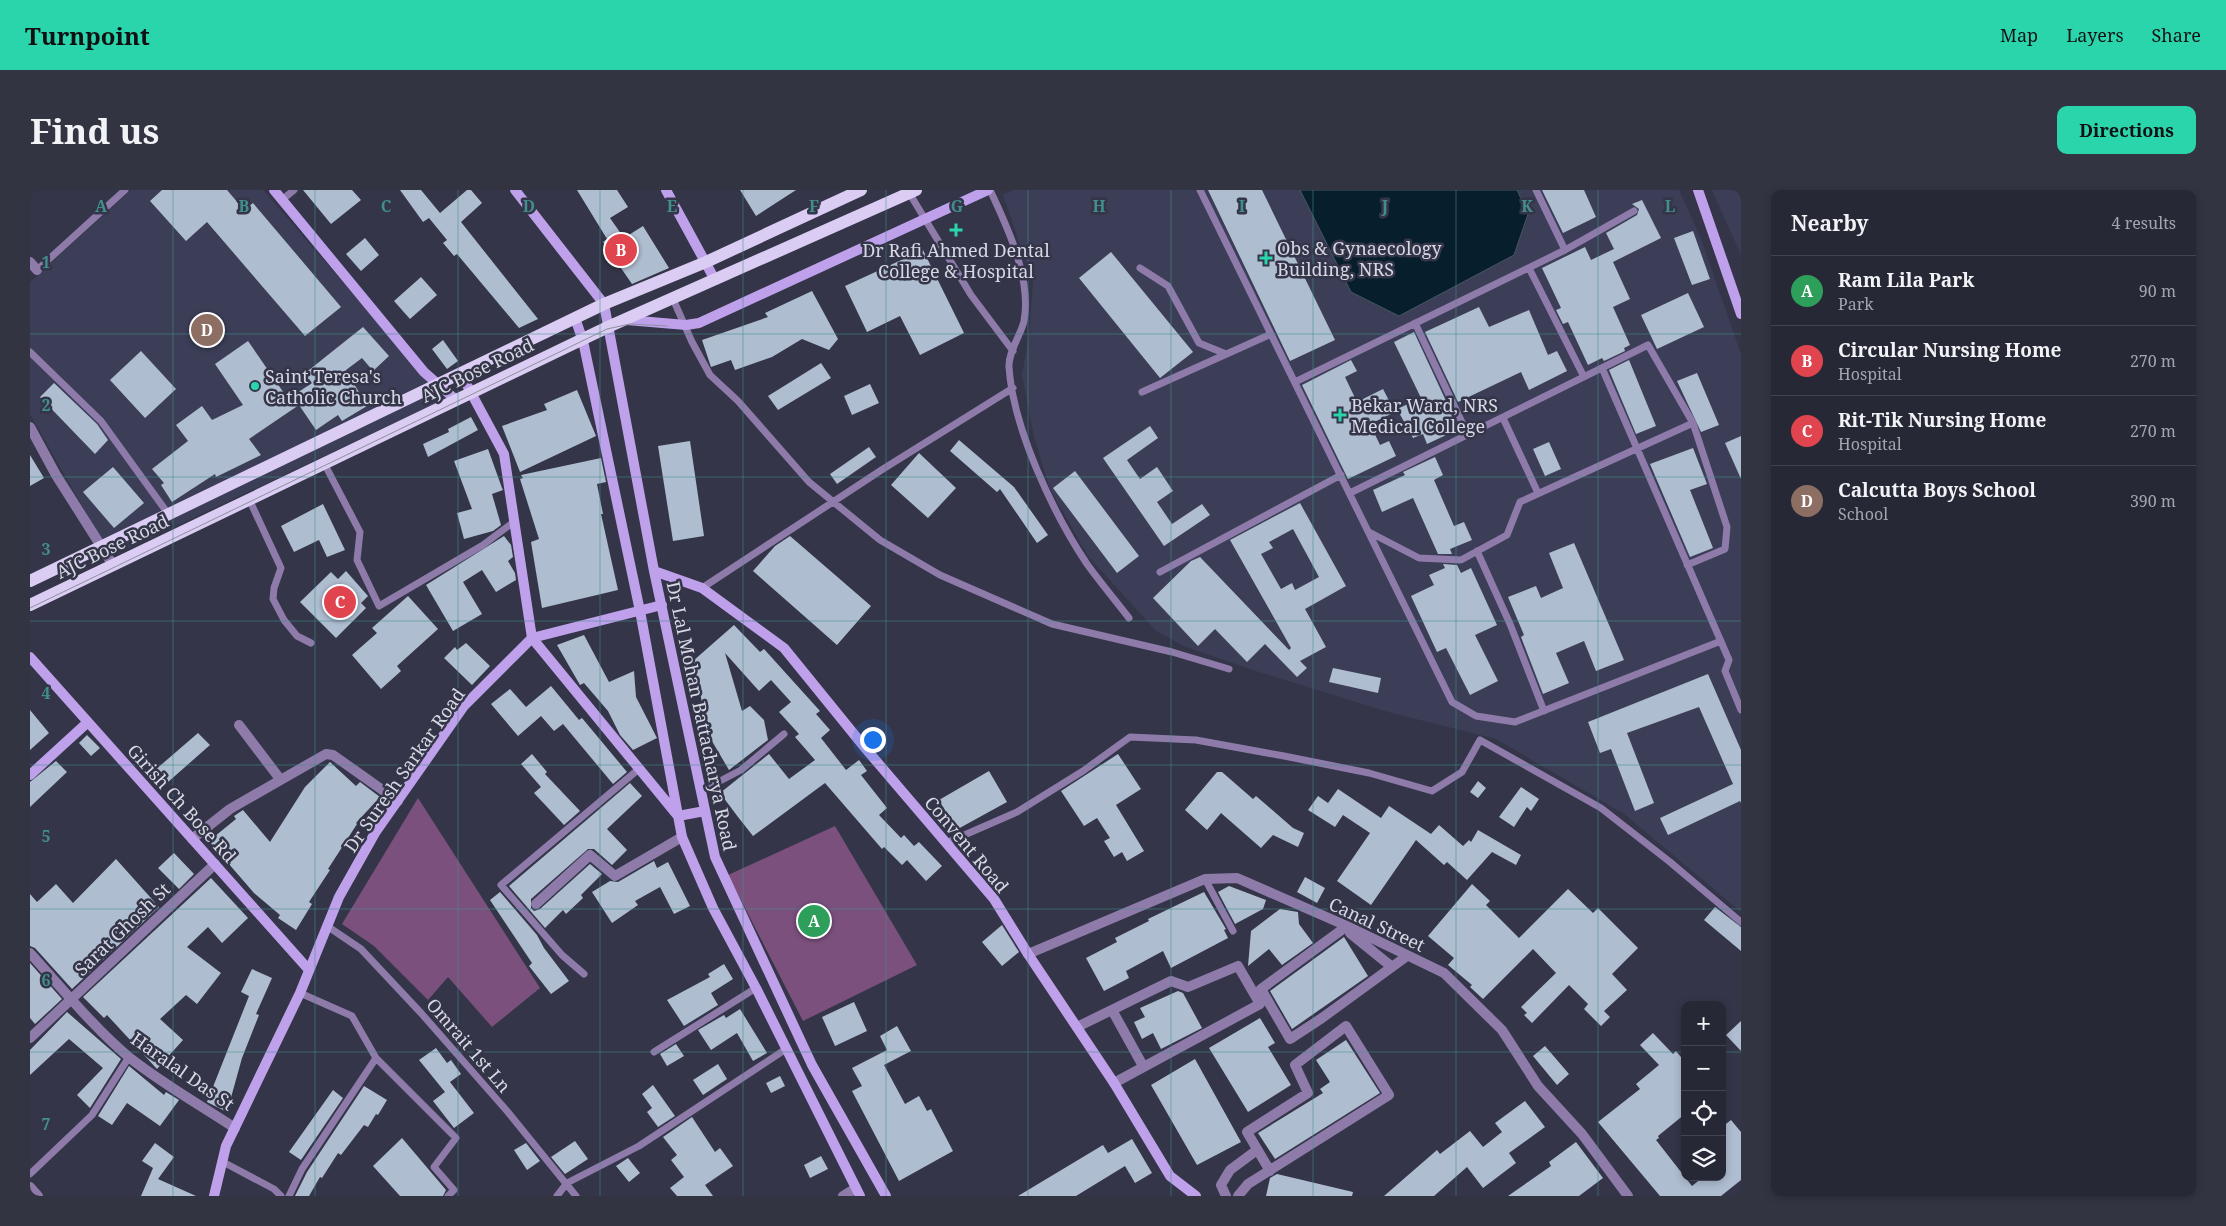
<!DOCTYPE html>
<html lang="en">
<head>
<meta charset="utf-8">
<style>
	:root { --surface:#272836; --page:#333442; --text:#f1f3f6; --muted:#a4a6ad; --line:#434451; --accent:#2bd5ac }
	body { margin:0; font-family:"Noto Serif",serif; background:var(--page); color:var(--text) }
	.controls { position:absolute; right:15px; bottom:15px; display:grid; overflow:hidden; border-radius:10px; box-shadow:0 2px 8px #0003 }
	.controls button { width:45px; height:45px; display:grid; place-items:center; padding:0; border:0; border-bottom:1px solid var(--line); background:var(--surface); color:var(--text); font:25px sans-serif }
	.you { position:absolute; left:842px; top:549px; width:18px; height:18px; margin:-12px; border:4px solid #fff; border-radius:50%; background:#1a73e8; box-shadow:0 0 0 8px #1a73e833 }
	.badge { display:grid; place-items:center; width:32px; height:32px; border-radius:50%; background:var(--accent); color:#fff; font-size:16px; font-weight:700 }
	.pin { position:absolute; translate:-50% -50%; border:2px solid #fff; box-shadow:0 1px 5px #0006 }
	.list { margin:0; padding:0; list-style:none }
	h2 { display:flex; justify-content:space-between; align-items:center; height:65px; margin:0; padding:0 20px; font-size:21px }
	h2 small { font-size:16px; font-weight:400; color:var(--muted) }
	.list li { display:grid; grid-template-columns:32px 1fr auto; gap:15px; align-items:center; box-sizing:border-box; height:70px; padding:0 20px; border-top:1px solid var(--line) }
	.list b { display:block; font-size:19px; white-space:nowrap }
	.list p { margin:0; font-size:16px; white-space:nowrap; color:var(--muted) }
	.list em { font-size:16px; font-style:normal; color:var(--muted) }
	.icon { flex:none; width:28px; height:28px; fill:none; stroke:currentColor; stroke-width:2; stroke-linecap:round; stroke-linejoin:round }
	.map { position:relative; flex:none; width:1711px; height:1006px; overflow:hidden; border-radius:10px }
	header { display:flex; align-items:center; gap:30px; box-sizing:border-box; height:70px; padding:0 25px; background:var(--accent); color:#111 }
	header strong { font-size:24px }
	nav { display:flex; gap:28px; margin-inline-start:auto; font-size:18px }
	.intro { display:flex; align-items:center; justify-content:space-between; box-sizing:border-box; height:120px; padding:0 30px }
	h1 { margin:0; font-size:35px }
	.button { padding:12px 22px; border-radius:10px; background:var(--accent); color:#111; font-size:18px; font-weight:700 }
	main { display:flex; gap:30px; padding:0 30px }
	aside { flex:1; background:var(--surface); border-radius:10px; box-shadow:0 2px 8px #0003 }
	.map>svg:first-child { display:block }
</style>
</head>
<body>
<header>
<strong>Turnpoint</strong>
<nav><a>Map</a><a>Layers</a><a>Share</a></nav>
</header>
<div class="intro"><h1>Find us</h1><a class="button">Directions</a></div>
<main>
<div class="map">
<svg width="1711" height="1006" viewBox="0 0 1711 1006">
	<rect width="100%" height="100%" fill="#343548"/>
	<path fill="#3c3e57" d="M101 0H233L414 209 81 367 0 224V92Z
		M984 0H1649L1671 49 1711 164V722L1594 624 1466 549 1358 522 1226 481 1156 457 1126 441 1058 366 1020 299 1004 247 992 185 999 146 1003 92 973 5Z
		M1682 0H1711V65Z"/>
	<path fill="#7b507d" d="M388 608 510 798 462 837 418 787 398 810 344 756 312 734Z
		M805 636 887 775 773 831 698 685Z"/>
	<path fill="#071e2c" stroke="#455663" d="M1270 0H1487L1498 24 1484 65 1369 126 1321 102Z"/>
	<path fill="#afbdd1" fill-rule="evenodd" d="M132 0H197L214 20 223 13 311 117 275 146 177 32 156 51 120 11Z
		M273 0H322L331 10 301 34Z
		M370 0H391L410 23 437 0H441L452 13 431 32 508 129 489 138 427 64 424 66 413 53 417 50 399 28 393 32Z
		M547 0H587L598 17 580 28 594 48 613 36 639 78 602 94 573 52 577 49Z
		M710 0H766L726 26Z
		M1178 0H1232L1305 150 1260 171Z
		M1512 0H1554L1566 27 1533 43Z
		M1612 10 1631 48 1583 72 1600 109 1583 117 1600 155 1594 158 1595 161 1574 171 1572 168 1558 175 1538 132 1533 134 1526 120 1531 118 1512 78 1555 57 1561 70 1584 59 1576 43 1607 25 1609 19 1602 14Z
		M1663 41 1680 89 1662 95 1644 48Z
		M335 48 349 65 331 81 316 64Z
		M893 60 934 143 890 165 870 126 837 142 815 96Z
		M1081 62 1163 162 1130 188 1049 88Z
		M391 87 407 105 380 129 364 111Z
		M782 101 808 149 799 160 772 149 742 167 705 180 701 170 681 177 672 150 738 127 735 123Z
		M1658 103 1674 137 1627 159 1611 125Z
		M1449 117 1459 137 1499 120 1518 165 1527 161 1537 181 1499 200 1491 182 1428 212 1395 142Z
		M333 137 359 166 343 181 332 168 316 180 337 216 312 231 308 225 286 240 269 215 219 249 231 265 186 287 185 284 142 312 131 295 134 293 122 279 158 251 146 235 172 216 182 230 213 215 185 174 218 151 258 209 282 193 274 184Z
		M1384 142 1429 239 1397 254 1393 244 1383 248 1367 219 1391 208 1364 152Z
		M413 150 428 171 417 179 402 159Z
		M111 161 146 199 115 228 80 190Z
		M1321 170 1327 181 1315 187 1327 212 1353 199 1365 222 1340 234 1350 255 1359 251 1366 266 1318 289 1272 195Z
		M1599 170 1626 236 1606 244 1579 180Z
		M791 173 801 188 748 220 738 206Z
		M1667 183 1689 235 1671 242 1647 191Z
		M24 193 67 234 78 250 65 264 10 207Z
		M840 194 849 213 822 225 814 206Z
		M547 200 566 246 490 282 472 236 517 220 514 214Z
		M441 227 448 240 398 267 393 254 419 242 418 239Z
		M1120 236 1128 248 1097 270 1110 289 1127 277 1143 301 1127 312 1142 334 1172 314 1180 325 1134 356 1073 268Z
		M1711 246V289L1695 253Z
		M929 250 984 297 1018 345 1007 353 970 299 967 302 920 261Z
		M660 251 674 346 643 351 628 256Z
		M1519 252 1531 279 1515 286 1503 259Z
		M839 257 846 267 807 294 800 284Z
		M1663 258 1677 294 1660 300 1683 358 1660 367 1620 274Z
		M458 259 472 298 473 300 462 304 471 335 463 341 434 349 427 323 442 319 424 271Z
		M889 263 926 298 898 328 861 295Z
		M0 265 14 288 0 296Z
		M1405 267 1413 285 1404 290 1424 336 1434 332 1442 350 1420 359 1422 364H1408L1383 308 1352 322 1343 300 1375 285 1373 282Z
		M571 268 576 292 567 294 573 324H571L588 400 512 418 501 352 509 349 490 289 493 288 491 285Z
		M83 277 114 313 84 338 53 302Z
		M1045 281 1109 366 1087 383 1023 298Z
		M1270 313 1316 396 1275 419 1296 457 1270 471 1277 478 1267 487 1235 454 1217 472 1185 439 1168 456 1123 408 1161 371 1170 367 1259 460 1261 458 1200 350ZM1263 339 1289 387 1265 400 1262 393 1251 399 1231 364 1243 358 1239 352Z
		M293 314 315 360 297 367 289 350 264 362 251 336Z
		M474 346 481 355 483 367 478 371 485 383 486 390 466 402 452 380 433 392 452 424 423 441 396 395Z
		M760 346 841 416 807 455 723 381 745 356Z
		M1544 353 1594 470 1566 481 1554 451 1526 463 1539 493 1513 504 1491 447 1494 445 1478 407 1506 396 1511 408 1533 398 1519 363Z
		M1413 374 1427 375 1431 383 1441 378 1467 435 1445 445 1468 491 1440 505 1416 458 1407 462 1381 406 1404 395 1399 385 1415 378Z
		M316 381 338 406 331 413 336 418 306 448 270 412 301 382 308 389Z
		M378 406 408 439 367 476 371 481 351 499 322 465 347 443 342 438Z
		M704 435 730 462 734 459 790 521 786 524 800 540 791 548 816 580 829 570 837 581 831 585 857 618 849 625 871 648 874 645 884 656 889 652 912 676 896 691 877 670 872 675 854 657 852 659 795 593 723 646 708 627 690 603 739 564 759 589 785 570 765 547 769 544 749 522 761 512 741 490 729 501 695 463 712 521 720 516 734 530 738 550 699 580 676 541 678 540 663 471Z
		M554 445 579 492 604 481 606 507 627 548 603 560 590 545 578 521 554 493 550 495 527 455Z
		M436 453 460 476 442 495 414 468 425 457 427 460Z
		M1303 478 1351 488 1348 503 1299 492Z
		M1678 484 1711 560V613L1710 611 1638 645 1630 628 1703 594 1669 517 1597 543 1624 613 1605 621 1581 559 1570 563 1558 532Z
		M521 496 549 530 552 528 597 582 583 594 533 534 524 541 511 526 488 546 461 514 480 499 496 517Z
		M0 520 19 543 0 560Z
		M168 543 180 555 129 600 117 587Z
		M57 545 70 558 61 566 49 553Z
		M502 564 517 582 515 584 550 621 534 635 504 603 511 597 491 574Z
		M1088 564 1111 599 1086 615 1114 661 1097 671 1092 662 1084 667 1074 651 1080 648 1067 628 1054 636 1031 601Z
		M26 571 37 582 0 617V592Z
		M300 572 326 596 330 592 350 607 326 633 327 634 298 679 300 680 279 712 282 714 266 740 248 728 250 725 224 703 179 651 206 629 204 626 213 620 240 652 275 597Z
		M959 581 977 612 926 640 909 610Z
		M1187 582H1192L1223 609 1226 606 1263 638 1274 643 1268 657 1243 645 1231 658 1191 623 1177 640 1155 620Z
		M1448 591 1456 598 1448 608 1440 602Z
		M600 593 612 606 577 639 597 660 582 675 564 659H558L501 709V718L504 721 510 719 560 674 572 684 551 705 553 708 536 724 533 720 515 738 479 696Z
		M1491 597 1509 609 1501 621 1497 617 1484 637 1469 627Z
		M1308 599 1351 628 1359 616 1401 644 1409 635 1433 656 1439 650 1441 652 1448 640 1491 665 1486 675 1462 662 1437 690 1417 672 1414 675 1386 650 1341 715 1307 691 1340 643 1313 625 1305 637 1278 620 1288 606 1298 613Z
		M144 663 164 684 149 699 128 678Z
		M86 669 129 717 42 799 5 758 0 756V704L7 712 26 694 43 713Z
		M624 671 627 678 638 672 660 716 644 724 630 697 605 711 608 715 582 733 562 702 580 691 588 692Z
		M1275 687 1295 698 1287 713 1267 702Z
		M181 688 218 728 192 753 178 737 157 757 191 783 167 814 156 805 130 829 153 850 127 879 77 825 74 828 53 807Z
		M1442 694 1460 711 1456 715 1489 748 1538 699 1563 723 1568 718 1608 758 1582 784 1597 800 1574 821 1580 827 1571 836 1554 819 1558 814 1539 795 1502 833 1494 825 1497 823 1491 817 1526 783 1503 759 1453 809 1440 797 1442 795 1418 775 1424 768 1398 746Z
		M1199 696 1236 710 1233 719 1205 734 1188 702Z
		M470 702 507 745 514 758 539 791 521 804 499 776 502 773 460 710Z
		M1174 702 1196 739 1194 740 1198 748 1141 778 1133 761 1096 781 1099 788 1074 801 1056 768 1087 752 1085 748 1119 731 1118 729Z
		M1685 717 1711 737V761L1674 730Z
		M1250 719 1268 722 1269 734 1283 753 1252 775 1239 759 1218 776 1221 741Z
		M972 735 989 762 972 776 952 752Z
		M1314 747 1338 786 1262 839 1240 801Z
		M0 773 32 809 5 834 0 828Z
		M694 774 703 789 681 803 688 815 654 836 637 810 680 787 678 784Z
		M222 779 242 788 226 824 229 825 212 868 197 922 177 912 219 806 211 802Z
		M1148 801 1153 803 1172 838 1131 859 1123 843 1112 849 1104 832 1115 827 1110 818Z
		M824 812 837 841 805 856 792 827Z
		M710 819 737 863 723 871 707 843 681 860 668 840 694 825 696 828Z
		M37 822 91 869 60 918 47 905 73 878 39 849 0 885V860Z
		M1230 828 1245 853 1238 857 1261 895 1218 922 1179 858Z
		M1711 831V861L1696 845Z
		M867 836 881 861 854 875 875 914 889 906 897 921 901 919 923 961 869 991 822 901 832 896 822 878 857 860 850 846Z
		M1623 843 1643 864 1646 861 1655 872V924L1628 946 1629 948 1626 950 1662 996 1673 987H1692V937L1701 930 1711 942V990L1691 1006H1630L1568 932 1610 899 1606 894 1629 875 1610 855Z
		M1316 850 1350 903 1245 969 1228 943 1293 903 1290 899 1300 892 1286 870Z
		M646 854 654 866 637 876 630 864Z
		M1515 856 1539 884 1527 895 1503 866Z
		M406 858 417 873 421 870 431 884 420 892 444 923 424 938 403 911 415 902 389 870Z
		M1165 869 1211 952 1167 975 1121 895Z
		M688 874 697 889 673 905 663 890Z
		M99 876 134 905 136 902 149 910 130 936 97 913 82 935 68 926Z
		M750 886 755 896 741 903 736 893Z
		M623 895 645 926 628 937 617 922 622 918 612 904Z
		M334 896 357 910 348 925 346 924 338 937 334 935 311 965 308 963 292 988 290 987 279 1006H265L277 982Z
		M303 900 313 908 271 970 259 962Z
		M1495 911 1515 937 1479 963 1486 973 1453 998 1437 977 1404 1006H1354L1407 960 1410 964 1440 941 1453 957 1472 942 1465 933Z
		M662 927 685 962 690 958 703 976 675 995 683 1006H647L640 998 654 987 641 970 647 965 633 947Z
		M372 948 416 1000 413 1006H370L343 976Z
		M1102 949 1122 983 1105 993 1095 976 1046 1006H988L1073 955 1078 963Z
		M545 951 558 969 535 984 521 967Z
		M1546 952 1573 988 1549 1006H1478L1521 976 1519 972Z
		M125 953 144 967 128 989 166 1006H111L123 978 112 971Z
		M496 953 510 971 497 980 484 960Z
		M791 966 798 979 780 988 774 975Z
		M598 968 610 983 599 992 586 976Z
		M1247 984 1323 1002 1322 1006H1236L1240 988Z"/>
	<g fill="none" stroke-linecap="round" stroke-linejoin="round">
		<path stroke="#8e7baa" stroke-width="7" d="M960 0C977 36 1002 89 994 131 991 145 978 162 979 177 983 238 1023 323 1057 374 1070 392 1085 410 1099 428
			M1170 0 1422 512 1446 526 1485 532 1691 451
			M878 1 941 105 983 161
			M253 9 264 0
			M1535 60 1604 21
			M1110 78 1138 96 1169 153 1196 164
			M1499 78 1554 187
			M7 80 95 0
			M643 109 662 152 680 185 708 211 779 292 850 350 910 385 1022 434 1142 462 1199 479
			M1385 133 1438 245
			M0 162 71 231 139 325
			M1572 178 1699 470 1695 481 1711 520
			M1265 192 1535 60 1506 0
			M1112 202 1241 144
			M1473 228 1508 303
			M294 273 330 342 327 370 349 416 453 355 485 331
			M1320 303 1618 155 1663 233
			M219 309 251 378 244 398 243 409 254 430 267 446 281 453
			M1339 342 1389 368 1431 370 1477 345 1490 312 1663 233 1697 337 1695 359 1657 375
			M1447 361 1480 434 1514 521
			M1130 382 1311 285
			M672 398 853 279 983 198
			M671 601 711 580 754 544
			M916 653 987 622 1053 581 1100 547 1166 550 1254 566 1339 583 1402 601 1432 582 1450 550 1571 618 1640 672 1711 732
			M1175 689 1203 741
			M297 736 331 759 391 823 477 921 546 1006
			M554 784 532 765 471 695 610 578
			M270 803 322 826 346 868 426 948 404 977 424 1000 418 1006
			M624 862 726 798
			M193 972 244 999 251 1006
			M0 984 62 925 99 867
			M259 1006 272 979 346 868
			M527 1006 537 993 609 956 756 859"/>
		<path stroke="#8e7baa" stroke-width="10" d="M0 72 7 80
			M0 237 26 285 83 375
			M209 535 250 589
			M162 649 200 619 296 564 303 565 368 611
			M506 714 560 665 585 686 652 647
			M1317 736 1231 799 1260 849 1292 828 1377 766
			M1320 743 1362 777
			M0 763C31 797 64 838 100 868 133 894 170 915 205 938
			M998 764 1175 689 1207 688 1317 736 1414 783 1472 840 1508 896 1552 944 1598 1006
			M1082 820 1113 876
			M1047 837 1141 791 1158 797 1208 776 1230 814 1084 893
			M0 848 185 674
			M0 997 8 1006
			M813 1006 826 998
			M1196 1006 1191 995 1200 980 1227 960
			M1208 1006 1218 994 1359 905 1316 836 1265 875 1278 903 1217 942 1240 981"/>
		<path stroke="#bfa1eb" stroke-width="10" d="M244 0 394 182 426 210
			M485 0 574 114 624 381 685 667 782 875 856 1006
			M636 0 685 90
			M1668 0 1711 124
			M545 128 553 151 610 421 652 647 683 718 726 798 830 1006
			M597 130 656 135 669 133 958 0
			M431 184 474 264 502 448 648 626 675 621
			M624 381 672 398 754 458 836 559 964 709 998 764 1084 893 1140 986 1166 1006
			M0 467 279 780
			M0 585 58 532
			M184 1006 196 956 270 803 309 707 345 643 434 516 502 448 632 415"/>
		<path stroke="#daccf2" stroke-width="12" d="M0 391 574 114 676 72 831 0
			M0 415 580 136 886 0"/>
		<path stroke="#8e909f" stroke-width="1" d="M0 418 577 139 600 134 637 136"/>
	</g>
	<path fill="none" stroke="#418e8c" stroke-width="1" stroke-opacity="0.55" d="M143 0V1006M285 0V1006M428 0V1006M570 0V1006M713 0V1006M856 0V1006M998 0V1006M1141 0V1006M1283 0V1006M1426 0V1006M1568 0V1006M0 144H1711M0 287H1711M0 431H1711M0 575H1711M0 719H1711M0 862H1655M1692 862H1711"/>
	<g fill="#2bd5ac" stroke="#343548" stroke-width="2">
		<path d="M923.5 32.5h5v5h5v5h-5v5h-5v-5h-5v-5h5z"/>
		<path d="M1233.5 60.5h5v5h5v5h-5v5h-5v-5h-5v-5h5z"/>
		<circle cx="225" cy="196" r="5"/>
		<path d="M1307.5 217.5h5v5h5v5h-5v5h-5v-5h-5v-5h5z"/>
	</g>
	<g text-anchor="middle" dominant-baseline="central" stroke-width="5" stroke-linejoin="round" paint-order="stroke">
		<g font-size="18" fill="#d6d8e4" stroke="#343548" text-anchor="start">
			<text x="1247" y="58">Obs &amp; Gynaecology<tspan x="1247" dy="21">Building, NRS</tspan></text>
			<text x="926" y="60" text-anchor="middle">Dr Rafi Ahmed Dental<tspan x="926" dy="21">College &amp; Hospital</tspan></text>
			<text x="235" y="186">Saint Teresa's<tspan x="235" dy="21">Catholic Church</tspan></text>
			<text x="1321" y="215">Bekar Ward, NRS<tspan x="1321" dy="21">Medical College</tspan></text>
		</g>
		<g font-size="18" fill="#d6d8e4" stroke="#343548">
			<text transform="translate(447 180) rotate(-26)">AJC Bose Road</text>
			<text transform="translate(82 356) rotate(-26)">AJC Bose Road</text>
			<text transform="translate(672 526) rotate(78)">Dr Lal Mohan Battacharya Road</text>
			<text transform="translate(374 580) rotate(-55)">Dr Suresh Sarkar Road</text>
			<text transform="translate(152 613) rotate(48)">Girish Ch Bose Rd</text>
			<text transform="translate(937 654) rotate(50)">Convent Road</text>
			<text transform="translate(1347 734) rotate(25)">Canal Street</text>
			<text transform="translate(92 739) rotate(-44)">Sarat Ghosh St</text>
			<text transform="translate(439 855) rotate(49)">Omrait 1st Ln</text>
			<text transform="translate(153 881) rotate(35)">Haralal Das St</text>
		</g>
	</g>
	<g font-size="16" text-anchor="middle" font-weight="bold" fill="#418e8c" stroke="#343548" stroke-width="5" stroke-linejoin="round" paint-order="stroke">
		<text x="71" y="22">A</text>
		<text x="214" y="22">B</text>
		<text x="356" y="22">C</text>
		<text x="499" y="22">D</text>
		<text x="642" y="22">E</text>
		<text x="784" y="22">F</text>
		<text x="927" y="22">G</text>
		<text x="1069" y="22">H</text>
		<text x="1212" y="22">I</text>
		<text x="1355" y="22">J</text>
		<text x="1497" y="22">K</text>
		<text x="1640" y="22">L</text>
		<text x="16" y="78">1</text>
		<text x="16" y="221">2</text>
		<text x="16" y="365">3</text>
		<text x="16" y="509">4</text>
		<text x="16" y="652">5</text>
		<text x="16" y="796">6</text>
		<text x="16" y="940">7</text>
	</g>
</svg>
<div class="controls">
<button>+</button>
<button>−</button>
<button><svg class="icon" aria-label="locate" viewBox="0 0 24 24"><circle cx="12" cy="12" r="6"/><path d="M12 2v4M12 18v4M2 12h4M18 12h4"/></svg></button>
<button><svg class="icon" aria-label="layers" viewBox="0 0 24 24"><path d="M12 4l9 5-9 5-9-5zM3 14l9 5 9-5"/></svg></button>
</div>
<div class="you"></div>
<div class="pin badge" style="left:784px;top:731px;background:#2e9e5b">A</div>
<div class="pin badge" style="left:591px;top:60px;background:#e0444e">B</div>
<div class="pin badge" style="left:310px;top:412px;background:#e0444e">C</div>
<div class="pin badge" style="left:177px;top:140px;background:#8d6e63">D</div>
</div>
<aside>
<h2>Nearby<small>4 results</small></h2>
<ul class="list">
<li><span class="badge" style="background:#2e9e5b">A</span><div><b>Ram Lila Park</b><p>Park</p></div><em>90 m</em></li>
<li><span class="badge" style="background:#e0444e">B</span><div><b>Circular Nursing Home</b><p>Hospital</p></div><em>270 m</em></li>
<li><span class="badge" style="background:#e0444e">C</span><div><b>Rit-Tik Nursing Home</b><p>Hospital</p></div><em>270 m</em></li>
<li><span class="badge" style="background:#8d6e63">D</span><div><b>Calcutta Boys School</b><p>School</p></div><em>390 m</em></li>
</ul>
</aside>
</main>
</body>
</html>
